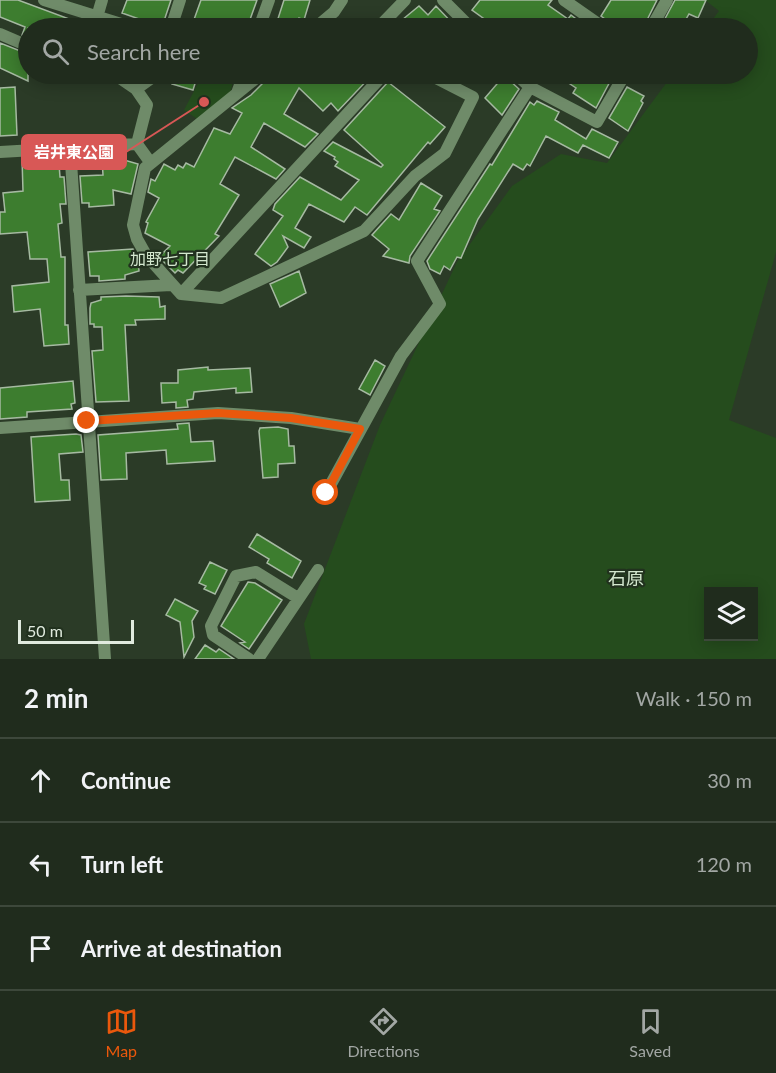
<!DOCTYPE html>
<html lang="en">
<head>
<meta charset="utf-8">
<style>
	:root { --surface:#202c1d; --page:#2d382a; --text:#f1f3f6; --muted:#a2a7a4; --line:#3d483b; --accent:#ea580c }
	body { margin:0; font-family:Lato,"Noto Sans JP",sans-serif; background:var(--page); color:var(--text) }
	.controls { position:absolute; right:18px; bottom:18px; display:grid; overflow:hidden; border-radius:0px; box-shadow:0 3px 15px #0003 }
	.controls button { width:54px; height:54px; display:grid; place-items:center; padding:0; border:0; border-bottom:2px solid var(--line); background:var(--surface); color:var(--text); font:30px sans-serif }
	.scale { position:absolute; left:18px; bottom:15px; width:116px; box-sizing:border-box; padding-left:6px; border:3px solid #e0eade; border-top:0; font-size:16px; line-height:21px; white-space:nowrap; color:#e0eade; -webkit-text-stroke:4px #21311e; paint-order:stroke }
	.stop { position:absolute; width:18px; height:18px; margin:-14px; border:4px solid #ea580c; border-radius:50%; background:#fff }
	.stop.end { background:#ea580c; border-color:#fff; box-shadow:0 2px 6px #0008 }
	.list { margin:0; padding:0; list-style:none }
	h2 { display:flex; justify-content:space-between; align-items:center; height:78px; margin:0; padding:0 24px; font-size:26px }
	h2 small { font-size:20px; font-weight:400; color:var(--muted) }
	.list li { display:grid; grid-template-columns:39px 1fr auto; gap:18px; align-items:center; box-sizing:border-box; height:84px; padding:0 24px; border-top:2px solid var(--line) }
	.list b { display:block; font-size:22px; white-space:nowrap }
	.list em { font-size:20px; font-style:normal; color:var(--muted) }
	.icon { flex:none; width:33px; height:33px; fill:none; stroke:currentColor; stroke-width:2; stroke-linecap:round; stroke-linejoin:round }
	.map { position:relative; flex:none; width:776px; height:659px; overflow:hidden }
	.search { position:absolute; background:var(--surface); box-shadow:0 3px 15px #0003; left:18px; right:18px; top:18px; height:66px; display:flex; align-items:center; gap:15px; box-sizing:border-box; padding:0 21px; border-radius:33px; color:var(--muted); font-size:22px }
	.sheet { height:330px; background:var(--surface) }
	nav { display:flex; justify-content:space-around; align-items:center; box-sizing:border-box; height:84px; border-top:2px solid var(--line); background:var(--surface); font-size:16px; color:var(--muted) }
	nav a { display:grid; justify-items:center; gap:3px }
	nav .on { color:var(--accent) }
	.map>svg:first-child { display:block }
</style>
</head>
<body>
<div class="map">
<svg width="776" height="659" viewBox="0 0 776 659">
	<rect width="100%" height="100%" fill="#2b3b27"/>
	<path fill="#254c1d" fill-rule="evenodd" d="M705 0H776V252L729 420 776 438V659H311L304 624 380 425 457 262 512 186 561 154 607 163 673 74H748V28H706L719 11ZM708 592H754V636H708Z
		M203 74H235L230 94 197 119 184 110Z"/>
	<path fill="#3d7d2f" stroke="#a6baa2" stroke-width="1.5" d="M0 0H18L88 26V28H28V37L22 35 25 27 0 17Z
		M127 0H171L163 24 159 26 122 13Z
		M201 0H257L247 28H191Z
		M284 0H310L304 20 299 18 296 28H275Z
		M480 0H552L548 5 568 19 571 15 580 22 578 26 581 28H497L472 10Z
		M611 0H657L643 28H612L609 22 601 16Z
		M675 0H706L698 18 689 14 681 28H660Z
		M419 6 428 15 436 6 457 28H410L402 20Z
		M0 43 28 54V81L0 68Z
		M175 74H198L193 90 172 84Z
		M280 74H308L319 80 325 74H373L338 111 331 103 323 111 299 88 284 114 318 134 305 147 264 123 251 147 285 169 276 179 235 157 220 184 239 195 215 234 219 236 183 273 178 270 175 273 159 257 170 246 145 233 148 223 146 222 159 198 148 192 151 179 155 181 164 164 175 170 178 165 183 168 186 163 194 167 214 128 230 134 242 113 232 108 251 95 268 78 276 82Z
		M555 74H614L596 108 573 93 576 88Z
		M502 78 505 81 508 79 519 89 502 115 485 98Z
		M388 82 445 127 430 144 428 142 367 215 355 207 344 222 309 204 295 228 311 237 304 248 283 236 288 247 277 262 271 266 255 254 283 216 273 210 275 204 300 177 341 200 359 180 335 166 338 162 334 159 335 157 324 151 333 142 381 167 383 165 344 130Z
		M15 87 17 135 0 136V88Z
		M627 87 644 96 641 101 643 103 628 131 609 118Z
		M537 101 559 112 555 120 586 139 592 129 618 142 609 158 583 145 578 153 546 136 530 166 527 164 523 170 513 164 478 219 461 258 457 257 450 270 444 266 440 274 430 269 427 261 490 164 492 165 530 102 534 105Z
		M123 153 124 160 138 164 131 194 113 190 114 205 89 207V203H82L80 176 103 175 102 159H105V154Z
		M44 158V162L59 164 60 177H64L66 204H60L62 223 58 224 61 257H65V325H68L69 344 44 346 40 309 14 312 12 286 49 282 47 259H30L27 232 0 234V212H5L3 193 23 191 22 159Z
		M421 183 442 196 434 209 440 211 410 256 409 263 383 256 389 249 372 235 391 214 399 220Z
		M133 249 138 258 139 271 125 275V279L99 281V276H90L88 252Z
		M299 271 306 293 280 307 270 284Z
		M126 296 159 297 160 307 165 306V319L135 320 136 325H125L129 401 96 402 92 351 103 350 102 327H94V324H90V308L91 303 101 300V297Z
		M375 360 385 366 370 395 359 389Z
		M208 367V370L250 368 252 392 236 393V388L194 392 193 399 187 400 188 407 176 408V402L162 403 161 383H178V370Z
		M73 381 75 403 71 404 72 409 27 412V417L0 419V388Z
		M189 423 191 442 213 441 215 461 167 464 166 450 126 453 127 479 101 480 98 435 178 429 177 424Z
		M278 427 288 429 289 446H294L295 463 278 464V477L263 478 259 431 260 428Z
		M76 434 81 435 83 452 59 454 61 480H69L70 500 35 502 31 437Z
		M257 534 301 561 292 578 267 563 269 559 249 547Z
		M210 562 227 570 215 594 204 589 206 586 199 583Z
		M248 582 255 583 282 600 249 649 240 643 245 642 221 626Z
		M175 599 198 611 192 621 194 637 184 657 180 622 166 615Z
		M205 645 216 652 219 649 234 659H195Z"/>
	<g fill="none" stroke-linecap="round" stroke-linejoin="round">
		<path stroke="#6f8b69" stroke-width="12" d="M44 0 134 28
			M443 0 471 28
			M564 0 604 28
			M97 17 102 0
			M324 21 339 28
			M171 28 180 0
			M259 28 269 0
			M315 28 334 12 342 0
			M378 28 405 0
			M651 28 667 0
			M0 34 28 46
			M114 74 136 89 147 105 137 144 150 162
			M261 74 145 168 133 225 137 239 146 255 181 294 221 298 364 231 415 176 445 153 473 97 428 74
			M516 74 530 87 597 122 625 74
			M136 89 157 74
			M237 93 244 74
			M70 148 105 659
			M0 152 137 144
			M79 290 171 285
			M181 294 384 74
			M0 428 218 413 291 418 360 429
			M326 493 401 356 440 304 417 261 530 87
			M249 659 213 635 211 626 236 576 256 572 298 598
			M258 659 318 570"/>
	</g>
	<g fill="none" stroke-linecap="round" stroke-linejoin="round">
		<path stroke="#ea580c" stroke-width="8" d="M87 421 218 413 291 418 360 429 326 493"/>
	</g>
	<g text-anchor="middle" dominant-baseline="central" stroke-width="4.5" stroke-linejoin="round" paint-order="stroke">
		<g font-size="16" fill="#d3e7ce" stroke="#21311e">
			<text x="170" y="258">加野七丁目</text>
		</g>
		<g font-size="18" fill="#d3e7ce" stroke="#21311e">
			<text x="626" y="578">石原</text>
		</g>
	</g>
	<path fill="none" stroke="#d85856" stroke-width="2" d="M204 102L126 152"/>
	<circle fill="#d85856" stroke="#21311e" stroke-width="2" cx="204" cy="102" r="6"/>
	<rect fill="#d85856" stroke="#d85856" stroke-width="2" x="22" y="135" width="104" height="34" rx="6"/>
	<g font-size="16" text-anchor="middle" font-weight="bold" fill="#fff">
		<text x="74" y="158">岩井東公園</text>
	</g>
</svg>
<div class="controls">
<button><svg class="icon" aria-label="layers" viewBox="0 0 24 24"><path d="M12 4l9 5-9 5-9-5zM3 14l9 5 9-5"/></svg></button>
</div>
<div class="scale">50 m</div>
<div class="stop" style="left:326px;top:493px"></div>
<div class="stop end" style="left:87px;top:421px"></div>
<div class="search"><svg class="icon" aria-label="search" viewBox="0 0 24 24"><circle cx="10" cy="10" r="6"/><path d="M15 15l6 6"/></svg>Search here</div>
</div>
<section class="sheet">
<h2>2 min<small>Walk · 150 m</small></h2>
<ul class="list">
<li><svg class="icon" aria-label="ahead" viewBox="0 0 24 24"><path d="M12 20V5M6 11l6-6 6 6"/></svg><div><b>Continue</b></div><em>30 m</em></li>
<li><svg class="icon" aria-label="left" viewBox="0 0 24 24"><path d="M17 20v-9H6M10 6l-5 5 5 5"/></svg><div><b>Turn left</b></div><em>120 m</em></li>
<li><svg class="icon" aria-label="arrive" viewBox="0 0 24 24"><path d="M6 21V4h12l-3 4 3 4H6"/></svg><div><b>Arrive at destination</b></div></li>
</ul>
</section>
<nav>
<a class="on"><svg class="icon" aria-label="map" viewBox="0 0 24 24"><path d="M3 6l6-2 6 2 6-2v14l-6 2-6-2-6 2zM9 4v14M15 6v14"/></svg>Map</a>
<a><svg class="icon" aria-label="directions" viewBox="0 0 24 24"><path d="M12 3l9 9-9 9-9-9zM9 14v-3h6M13 9l2 2-2 2"/></svg>Directions</a>
<a><svg class="icon" aria-label="saved" viewBox="0 0 24 24"><path d="M7 4h10v16l-5-4-5 4z"/></svg>Saved</a>
</nav>
</body>
</html>
